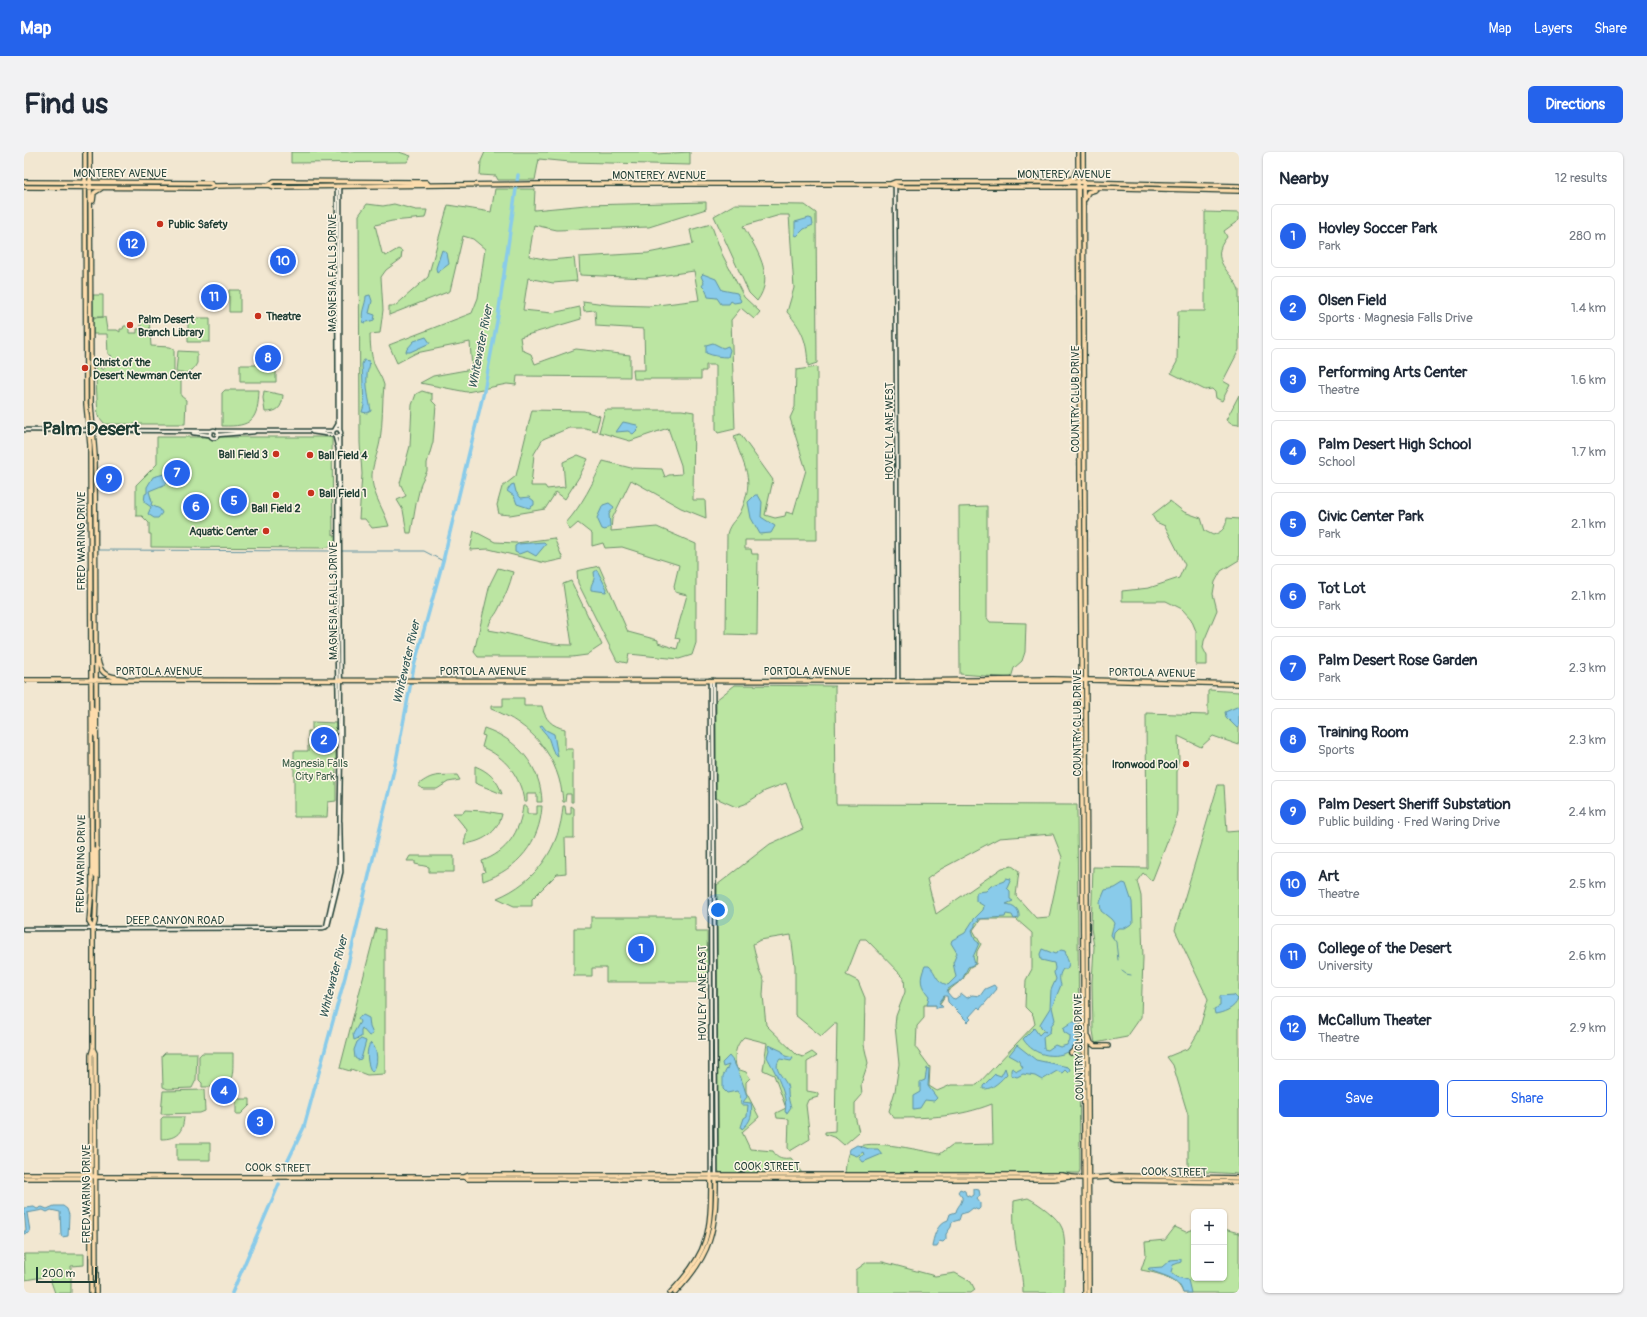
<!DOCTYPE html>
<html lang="en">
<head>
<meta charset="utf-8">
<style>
	:root { --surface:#fff; --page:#f2f2f3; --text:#1f2937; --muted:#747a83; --line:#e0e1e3; --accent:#2563eb }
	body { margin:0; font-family:Pangolin,sans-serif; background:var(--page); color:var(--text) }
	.controls { position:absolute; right:12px; bottom:12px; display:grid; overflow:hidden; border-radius:6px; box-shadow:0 1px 3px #0004 }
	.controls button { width:36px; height:36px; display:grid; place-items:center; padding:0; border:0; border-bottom:1px solid var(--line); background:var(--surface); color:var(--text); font:20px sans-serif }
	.scale { position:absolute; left:12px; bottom:10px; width:61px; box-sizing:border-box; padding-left:4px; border:2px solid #1f3d34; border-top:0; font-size:11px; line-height:14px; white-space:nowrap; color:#1f3d34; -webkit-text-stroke:3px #fcf5e5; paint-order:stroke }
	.you { position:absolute; left:694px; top:758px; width:14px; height:14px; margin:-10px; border:3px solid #fff; border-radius:50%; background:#1a73e8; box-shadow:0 0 0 6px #1a73e833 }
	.badge { display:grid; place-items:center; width:26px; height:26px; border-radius:50%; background:var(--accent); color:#fff; font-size:13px; font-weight:700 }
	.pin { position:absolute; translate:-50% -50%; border:2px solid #fff; box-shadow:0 1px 4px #0006 }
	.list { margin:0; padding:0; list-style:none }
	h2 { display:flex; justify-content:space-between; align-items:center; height:52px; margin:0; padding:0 16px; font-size:17px }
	h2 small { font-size:13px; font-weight:400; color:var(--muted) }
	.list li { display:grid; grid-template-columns:26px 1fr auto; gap:12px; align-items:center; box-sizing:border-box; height:64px; margin:0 8px 8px; padding:0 8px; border:1px solid var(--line); border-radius:6px }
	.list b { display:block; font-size:15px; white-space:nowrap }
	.list p { margin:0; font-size:13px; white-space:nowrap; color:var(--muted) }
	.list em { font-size:13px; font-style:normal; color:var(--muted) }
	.actions { display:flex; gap:8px; padding:12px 16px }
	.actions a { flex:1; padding:9px 0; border:1px solid var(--accent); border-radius:6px; text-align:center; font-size:14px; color:var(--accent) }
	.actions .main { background:var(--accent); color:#fff }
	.map { position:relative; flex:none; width:1215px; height:1141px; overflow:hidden; border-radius:6px }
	header { display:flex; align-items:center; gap:24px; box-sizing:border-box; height:56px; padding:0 20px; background:var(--accent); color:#fff }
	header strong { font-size:19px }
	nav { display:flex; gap:22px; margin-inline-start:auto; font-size:14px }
	.intro { display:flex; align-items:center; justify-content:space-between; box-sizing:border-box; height:96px; padding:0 24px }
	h1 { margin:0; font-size:28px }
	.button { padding:10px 18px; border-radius:6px; background:var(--accent); color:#fff; font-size:14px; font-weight:700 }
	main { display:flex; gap:24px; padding:0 24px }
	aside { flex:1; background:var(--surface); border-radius:6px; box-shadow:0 1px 3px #0004 }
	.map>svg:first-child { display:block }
</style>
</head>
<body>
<header>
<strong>Map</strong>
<nav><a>Map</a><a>Layers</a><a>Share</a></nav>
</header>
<div class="intro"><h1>Find us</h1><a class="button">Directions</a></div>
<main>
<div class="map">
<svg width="1215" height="1141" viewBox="0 0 1215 1141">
	<rect width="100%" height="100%" fill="#f2e7d1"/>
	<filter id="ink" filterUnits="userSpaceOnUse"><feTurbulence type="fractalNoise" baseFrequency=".025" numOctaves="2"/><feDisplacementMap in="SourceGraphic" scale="8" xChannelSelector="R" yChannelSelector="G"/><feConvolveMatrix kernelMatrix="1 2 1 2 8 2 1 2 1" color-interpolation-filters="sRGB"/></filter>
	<g filter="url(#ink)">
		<path fill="#bbe5a2" stroke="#6d916b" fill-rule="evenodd" d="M267 0H375L387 4 383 10 267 11Z
			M461 0H626L631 2 666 0V13L546 10 515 7 511 28H474L472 24 456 23 457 9Z
			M471 37H511L510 58 562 53 682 50V57L625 75 533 78 510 73 505 104 525 108 550 106 553 129 529 131 504 126 499 158 528 161 556 155 557 167 496 185 498 198 507 202 511 212 552 197 606 203V225L493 224 492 233 483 232 443 240 396 231 409 224 448 217 446 190 392 201 373 211 365 193 448 161 454 146 461 97 449 87 439 84 426 139 365 163V154H371L404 125 424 53 467 60Z
			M343 52 359 54 370 52 392 58H403L401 66 368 69 351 73 358 101 362 104 374 97 378 99 377 107 362 118 357 125 359 158 356 181 346 182C346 193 347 202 350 212 353 219 358 225 360 233 358 251 359 270 356 289 354 302 347 314 348 328 350 345 360 358 365 374L348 376 341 367H335L338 322 336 291 335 63Z
			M711 52 781 53 792 61 793 211 784 214C783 190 779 178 763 160L770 136 765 63H756L719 74C732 97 752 124 733 149L725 141 690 64Z
			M1181 60 1215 61V68L1200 79 1203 85C1183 109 1209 120 1215 138V198L1199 229 1206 233 1198 249 1192 246 1191 240 1188 237 1181 238 1147 221 1153 210 1154 159H1181Z
			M687 72 698 102 720 145 736 160 730 167 717 156 707 168 711 277 694 281 692 278V213H682V219H677V227H610L609 218H621L620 177 572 174 571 158 560 159 559 149 588 153 625 154 675 148 670 119 622 126 556 123 555 105 624 101 669 92 666 78Z
			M205 138H216V160H205Z
			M69 143H79V165H69Z
			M81 165 83 178H93L96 180V177H99L100 174H105V181H113V177H117V166H125L127 194 146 195 150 197V222L157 223V244L162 248 161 272H81L74 264 71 210 77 213 76 216 79 218 88 204 84 202 83 182H69V166Z
			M164 166H186V190H164Z
			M154 199 173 200V211C169 220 162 223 152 220Z
			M216 213H252V230H216Z
			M793 215V388H721V397H727L728 402H734L733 483 702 482 703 382C706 370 713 368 717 359 732 325 719 315 710 284L716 282 749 328 741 363 751 366 761 364 762 360 769 362 782 318 766 266 771 255 772 218Z
			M201 238H235C234 268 228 275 198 274V241Z
			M240 239 259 243C258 256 254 260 241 260L239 246Z
			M398 239 408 242V249L412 253 409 290 403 311V319L397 331 392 352 387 381H383L379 358 373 348 382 344 376 331 386 294 388 253 392 242Z
			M1215 243V273L1207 272 1202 268Z
			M508 258 560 259 576 264 572 279 561 276H545L519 287 510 302 507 334H521L523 337 541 335 539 310 554 303 564 307 555 325 541 347 532 340 521 357 486 363 475 362 473 353 478 335 492 324Z
			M581 258H658L670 260 669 348H681L682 366 657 356 607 328 588 367 587 379 633 375 672 392V491L668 503 655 507 605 502 603 511 593 509 554 431 553 419 575 414 604 480 634 488V491L653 497 656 487 651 486 663 443 651 440 650 434 655 413 598 395 581 396 579 391 568 394V382L554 371 546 378 542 371C558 353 569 331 579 309L607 316 638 317 641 325 645 323 658 322 657 313 644 276 606 289 575 280Z
			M133 285H308L309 383 312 385V394L297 396 127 395V382H125V371L118 364H112V333L133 312Z
			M1146 349 1160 360 1177 366 1181 379 1189 383C1198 380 1202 376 1203 366L1215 367V408L1197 419 1191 430 1189 442 1193 458 1180 489 1179 496 1183 504V513H1172V479L1167 467 1158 457 1142 449H1098V439L1125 436 1155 426 1161 413 1141 374 1132 370 1128 363Z
			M963 354V466L966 470 1002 471 1001 500 998 509 990 516 987 526 936 522 935 355Z
			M450 379 471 390 492 391 530 386 539 407 521 411 465 397 446 398Z
			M474 416 489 420C486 433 481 444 475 456 470 467 466 465 464 478 494 482 519 494 548 493L539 432 547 429 578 493 563 503 548 505H454L450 500 466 432Z
			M711 533 811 534 812 652 1053 653 1056 1018 1055 1021H821C822 1015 822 1005 825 1000 836 983 897 999 916 1002L928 993 969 992 968 952C935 965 906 966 870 966L865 959 871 939 875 912 871 874 872 864 881 840 880 826 842 787H836L822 823 834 829 841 846 840 893 844 911 837 932 838 943 831 951V964L835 980 820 993 812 986 801 982V980L811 979 813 872H810L797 884 771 863V814L767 783 736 788 729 792 735 818 740 828 739 843 742 873 773 903 779 905 788 900 793 904 783 910V939L794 941V945L784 948 782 953 786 987 766 999 764 996 765 967 753 966 752 961 762 956 750 923 739 918 743 891 720 885C711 893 709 906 713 917L722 920 726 926 722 930V940L735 965 718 980 726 997 749 999C753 1006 759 1007 767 1006L778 1021H696L694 1018 693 733 746 692 779 677 762 631 741 639 721 652 712 655 692 646V548ZM1029 682 1038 705 1025 765 1012 766 992 744 995 719 988 714 978 716 912 762 903 727 917 717 975 686ZM957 767H992L1008 781V817L1002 828 1001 855 1009 863 1011 872 953 933H927L913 939 905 934 906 915 892 896 893 874 900 866V853H915L924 839 939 827 946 815 952 812 953 799 957 792 949 778Z
			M1186 538 1215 540V593L1189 584 1177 595 1154 584 1155 607 1153 614V659L1151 670 1128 729 1119 721 1113 729 1117 744 1119 806 1117 865 1103 885 1071 891 1069 879 1068 830 1070 795 1067 776 1069 715 1123 716 1122 561 1184 563V539Z
			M479 546H500V554H518C521 568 528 574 541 577V597H549V650H547V642H542L541 650H539C536 605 508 572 467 557V554H479Z
			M288 570 312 571V649L304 650 303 665H270V599H284V579H288Z
			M460 576C493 587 517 614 518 650H513V642H503V650H500C497 624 481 605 458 595L461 584 458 583Z
			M451 614C464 619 474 628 478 642L451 631Z
			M433 623 436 628 424 630 413 637H399L394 633C409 621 414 624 433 623Z
			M1194 633H1200L1203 680 1215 679V1022L1164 1019V963L1149 913 1143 905 1165 896 1175 879 1184 847 1151 778Z
			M499 654H503V662H513V654H518C516 690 494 717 459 729L458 721 461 720 458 709C483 700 496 680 499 654Z
			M539 654H541L542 662H547V654L550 656V686H541L542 721 533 722 508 747V754H490L473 746C512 730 536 696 539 654Z
			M441 658 461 659 478 662C474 681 458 690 440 692L443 678 429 661H439Z
			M386 704H430V720H405V715L391 712V709H383Z
			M567 765H671V779H683L684 830H582V816H568V824H550V776H567Z
			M352 776 361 778V922L343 923 327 917 326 919 316 916Z
			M141 901H173L172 928 168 936 144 937 139 935 138 904Z
			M178 901H209C209 932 210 935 178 935V931L175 928V904Z
			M180 938 181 959 176 961 137 962 139 939Z
			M212 947H226V953L217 962H212Z
			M139 965H160C159 980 153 987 137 987V967Z
			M153 991H186V1008H153Z
			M1004 1046C1014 1051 1034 1065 1038 1076 1043 1087 1040 1128 1040 1141H999C999 1127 996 1114 993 1100 990 1083 989 1066 990 1049Z
			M1151 1075 1162 1080 1170 1077V1126H1200V1077L1215 1081V1141H1159C1154 1125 1132 1121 1117 1118L1122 1103 1121 1090 1141 1088Z
			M0 1102H60V1113L47 1114V1141H31L25 1124 1 1128Z
			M843 1110H859L911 1124 931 1121 947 1130 951 1138 947 1141H832V1118Z"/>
		<path fill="#89cbea" stroke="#5f92a1" d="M785 66 788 67 789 73 780 77 773 84 771 83V70Z
			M418 98 423 101 425 112 413 121 412 116Z
			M679 122 692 127 698 138 713 141 717 149 716 150 710 151 707 149 705 152H697L693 146 684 145 682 138 678 134 680 131 677 124Z
			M346 143 348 149 345 161 351 163 350 168 340 171C335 162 342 153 342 144Z
			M402 185 406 191 386 200H382L383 197 390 189Z
			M689 191 699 196 704 194 706 198 704 205C697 205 689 204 682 201V193Z
			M340 208 345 209C347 215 343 217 343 224 342 236 345 247 347 259L343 261 338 260 340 253 338 212Z
			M599 270 613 273 615 276 609 282 604 279 592 280Z
			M140 322 143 323 145 327 142 332 125 339 128 350 127 353 136 357 138 361 134 366H130L124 362 127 355 120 350 121 342 123 341V335L129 325Z
			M490 332 492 340 497 346 505 345 510 349V353L505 356 493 352 490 344 483 339 487 333Z
			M731 343H734L738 350 737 365 751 374 747 381 736 382 727 366 724 350Z
			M585 351 590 355 585 362 586 374 581 378 578 377 573 366 579 353Z
			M520 390 522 392 512 404 503 399 495 402 491 400V394L494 392Z
			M573 418 583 437 582 440 567 438C566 431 572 429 570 420Z
			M1215 554V575L1213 576 1202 565 1201 560Z
			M518 573 522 578 530 582 534 605C528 601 527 592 524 585 522 581 518 579 516 574Z
			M982 726 987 727 983 736 986 739V747L989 749 982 752C990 753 996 757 995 766L990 767 988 763 982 762 981 765 954 767 955 769 951 771V774L948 778 951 788 955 791 949 805 951 812 944 815 938 828 924 837 923 840 928 846 931 847 938 842 943 846 948 843 956 844 961 837 970 833 973 837 956 857 954 855 945 865 947 867 944 870 924 850 923 844H920L915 851 919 855 912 856V853H903L905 844C896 833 895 828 901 814H905C913 821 911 830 924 833L932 825 929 811 933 801 927 791 928 788 941 781 950 767 959 758 960 754 952 749V743L953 740 962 739 967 734 980 729Z
			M1099 731 1102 732 1108 750 1109 771 1101 776H1094L1090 780 1089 786 1087 783 1090 771 1087 767 1077 759 1076 750 1081 738 1091 736Z
			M1018 797 1031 802 1037 798 1041 799 1045 812 1043 817H1039C1035 822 1035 827 1037 833L1028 855 1031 868 1027 874 1026 880 1019 885 1020 897 1024 898 1031 893 1036 895 1043 893 1044 890 1046 889V884L1040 880 1039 876 1048 870H1054L1052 895C1035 909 1010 905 999 887L1010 876 1015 883 1019 879 1022 880 1017 875 1016 872 1026 856 1027 838 1032 827 1030 821 1031 816 1030 811 1017 808 1016 802Z
			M1210 843 1214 847C1211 857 1198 861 1191 862L1190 857 1196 854V844Z
			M339 863 345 866 346 875 349 882 345 884 338 876 337 878V885L330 888 329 882 336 870 334 866Z
			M337 887 342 889 337 907 334 908 331 906 330 898 333 890Z
			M347 891C354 896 355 914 348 920 343 914 341 896 347 891Z
			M745 893 758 899 761 904 769 906 767 909 756 907C748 917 759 924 763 933 765 939 763 946 767 955L763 961 761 960C765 944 750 918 743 905L745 898 744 894Z
			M993 893 1012 908 1044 915 1046 917 1044 921 1041 918 1038 921 1033 919 1018 928 1011 924 999 922 993 925 987 923V918L988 916 993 919 999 916 994 908 985 903Z
			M705 904C713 912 720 934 723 945L719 950 727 951C729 962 727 970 718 977L717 975 720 966 723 964 724 953H717L716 943 713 939 703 941 699 937V924L705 913 699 915 698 911Z
			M903 916 905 917 904 934 913 946 910 949 901 948 896 956 889 957V944L896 940V930L901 928Z
			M981 916 983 922C978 927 969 938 959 937V934L971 922 977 924Z
			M833 993 845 997H854L858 1002 839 1010 835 1005 840 1003 839 1000 833 1004 825 1001 826 997Z
			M936 1037 941 1039 942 1043 947 1045 950 1043V1037L955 1038 956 1043 953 1047 956 1051V1056L954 1058 949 1056 944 1060 937 1062 935 1068 928 1070 927 1075 922 1082V1087L919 1090 915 1089 913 1095H908C909 1086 913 1071 924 1068L926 1062 932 1060C933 1054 939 1051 938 1045L934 1040Z
			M30 1054H39L43 1057 45 1063 44 1084 38 1085 37 1083 36 1060 27 1058 23 1060 19 1058 3 1061 6 1079 5 1081 0 1082V1079H2L0 1056 10 1055 13 1057 18 1055 23 1057Z
			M1157 1107V1110L1149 1113 1147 1120 1153 1125 1164 1128 1167 1141H1159C1155 1124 1137 1124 1124 1117L1125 1116 1138 1115 1146 1108Z"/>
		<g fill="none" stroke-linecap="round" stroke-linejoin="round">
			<path stroke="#5f92a1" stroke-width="1" d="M74 398 313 399
				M316 399H400L419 409
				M1089 786 1092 790 1094 808
				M1098 819 1102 822 1107 823"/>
			<path stroke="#89cbea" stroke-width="3.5" d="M260 1017 280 975 321 825 372 609 390 514 419 409 460 239 474 164 494 23
				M208 1141 255 1032"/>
			<g stroke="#1f3d34" stroke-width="5.5">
				<path id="minor" d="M871 32 874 529
					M316 34V279
					M309 281a4 4 0 1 1 8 0a4 4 0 1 1-8 0Z
					M311 277 314 272 313 34
					M0 278 187 279
					M186 282a4 4 0 1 1 8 0a4 4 0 1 1-8 0Z
					M193 279H309
					M288 280 309 283
					M169 281 186 283
					M193 283 230 280
					M311 285 314 297 313 500 315 610
					M686 528 687 1023
					M689 528 692 1023
					M302 775 315 715 317 587 315 284
					M302 775 304 773 317 720 316 670
					M0 777 299 776 302 775"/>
			</g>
			<g stroke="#1f3d34" stroke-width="6">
				<path id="major" d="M61 0 62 252 66 293 68 735 65 770 69 777
					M66 0 67 252 71 304 73 724 71 770 69 777V896L67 903V1141
					M1054 0 1061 1141
					M1059 0 1065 1141
					M1042 28 1050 26 1052 19
					M0 30 186 31 190 34
					M866 32 871 30H1054L1215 34
					M245 33 250 29 394 30H402L404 32
					M0 35 186 36 190 34 245 33 250 35 514 32H866L876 35H1059L1215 39
					M1061 47 1064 40 1071 38
					M69 49 70 41 78 36
					M74 508C77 525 85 523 100 527
					M0 528 874 529 1029 527 1215 532
					M926 529H1036
					M68 556 70 561V581L72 584
					M70 698V722L73 724
					M1065 885 1067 891 1071 894H1084
					M69 897 71 901 72 1141
					M1047 901 1054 894 1058 887
					M0 1022H63L71 1025H440L444 1027H1030L1045 1025
					M440 1025 445 1023C643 1023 841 1023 1038 1023 1059 1029 1081 1024 1102 1024L1215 1026
					M0 1026H63L66 1024
					M1087 1026 1092 1028 1215 1030
					M646 1141C685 1101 687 1080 687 1026
					M651 1141C688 1102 692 1079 692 1027"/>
			</g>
			<use href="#minor" stroke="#fcf5e5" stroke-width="2.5"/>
			<use href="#major" stroke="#fddcac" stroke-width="3.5"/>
		</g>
	</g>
	<g fill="#c8321e" stroke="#fcf5e5" stroke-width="1.5">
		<circle cx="136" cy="72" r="4"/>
		<circle cx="234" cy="164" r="4"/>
		<circle cx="106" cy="173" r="4"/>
		<circle cx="61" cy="216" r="4"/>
		<circle cx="252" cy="302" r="4"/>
		<circle cx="286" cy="303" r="4"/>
		<circle cx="287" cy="341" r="4"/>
		<circle cx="252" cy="343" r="4"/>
		<circle cx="242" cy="379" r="4"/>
		<circle cx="1162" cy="612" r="4"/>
	</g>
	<g text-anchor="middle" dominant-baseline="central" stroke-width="3" stroke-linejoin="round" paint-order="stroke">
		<g font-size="11" fill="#1f3d34" stroke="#fcf5e5">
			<text x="96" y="21">MONTEREY AVENUE</text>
			<text x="1040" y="22">MONTEREY AVENUE</text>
			<text x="635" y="23">MONTEREY AVENUE</text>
			<text transform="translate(308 121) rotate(-90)">MAGNESIA FALLS DRIVE</text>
			<text transform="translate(1051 247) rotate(-90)">COUNTRY CLUB DRIVE</text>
			<text transform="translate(865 279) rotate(-90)">HOVELY LANE WEST</text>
			<text transform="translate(57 389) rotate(-90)">FRED WARING DRIVE</text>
			<text transform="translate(309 449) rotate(-90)">MAGNESIA FALLS DRIVE</text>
			<text x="135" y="519">PORTOLA AVENUE</text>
			<text x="459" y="519">PORTOLA AVENUE</text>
			<text x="783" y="519">PORTOLA AVENUE</text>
			<text transform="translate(1128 521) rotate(1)">PORTOLA AVENUE</text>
			<text transform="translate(1053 571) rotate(-90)">COUNTRY CLUB DRIVE</text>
			<text transform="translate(57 712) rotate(-89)">FRED WARING DRIVE</text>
			<text x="151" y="768">DEEP CANYON ROAD</text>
			<text transform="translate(678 841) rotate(-90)">HOVLEY LANE EAST</text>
			<text transform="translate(1055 895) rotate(-91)">COUNTRY CLUB DRIVE</text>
			<text x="743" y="1014">COOK STREET</text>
			<text transform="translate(254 1016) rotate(1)">COOK STREET</text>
			<text transform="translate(1150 1020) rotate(1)">COOK STREET</text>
			<text transform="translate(62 1042) rotate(-90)">FRED WARING DRIVE</text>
		</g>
		<g font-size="11" font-weight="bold" fill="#1f3d34" stroke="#fcf5e5" text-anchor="start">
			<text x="144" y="72">Public Safety</text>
			<text x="242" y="164">Theatre</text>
			<text x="114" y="167">Palm Desert<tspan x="114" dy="13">Branch Library</tspan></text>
			<text x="69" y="210">Christ of the<tspan x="69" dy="13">Desert Newman Center</tspan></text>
			<text x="244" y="302" text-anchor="end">Ball Field 3</text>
			<text x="294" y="303">Ball Field 4</text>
			<text x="295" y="341">Ball Field 1</text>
			<text x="252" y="356" text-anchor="middle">Ball Field 2</text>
			<text x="234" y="379" text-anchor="end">Aquatic Center</text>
			<text x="1154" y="612" text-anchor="end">Ironwood Pool</text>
		</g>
		<g font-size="11" fill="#3e5f4a" stroke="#fcf5e5">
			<text x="291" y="611">Magnesia Falls<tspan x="291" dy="13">City Park</tspan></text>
		</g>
		<g font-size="12" font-style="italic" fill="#345958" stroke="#fcf5e5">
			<text transform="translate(457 195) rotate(-79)">Whitewater River</text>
			<text transform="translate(383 510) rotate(-77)">Whitewater River</text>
			<text transform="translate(310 825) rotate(-76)">Whitewater River</text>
		</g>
		<g font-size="19" font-weight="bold" fill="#1f3d34" stroke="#fcf5e5">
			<text x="67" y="277">Palm Desert</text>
		</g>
	</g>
</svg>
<div class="controls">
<button>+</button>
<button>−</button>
</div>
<div class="scale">200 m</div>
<div class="you"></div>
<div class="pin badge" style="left:617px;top:797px">1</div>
<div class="pin badge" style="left:300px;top:588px">2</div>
<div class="pin badge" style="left:236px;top:970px">3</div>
<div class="pin badge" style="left:200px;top:939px">4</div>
<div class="pin badge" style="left:210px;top:349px">5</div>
<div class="pin badge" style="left:172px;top:355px">6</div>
<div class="pin badge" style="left:153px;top:321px">7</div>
<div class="pin badge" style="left:244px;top:206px">8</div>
<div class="pin badge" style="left:85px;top:327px">9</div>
<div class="pin badge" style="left:259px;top:109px">10</div>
<div class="pin badge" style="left:190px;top:145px">11</div>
<div class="pin badge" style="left:108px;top:92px">12</div>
</div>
<aside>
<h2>Nearby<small>12 results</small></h2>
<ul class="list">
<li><span class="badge">1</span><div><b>Hovley Soccer Park</b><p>Park</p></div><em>280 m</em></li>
<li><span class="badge">2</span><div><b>Olsen Field</b><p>Sports · Magnesia Falls Drive</p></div><em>1.4 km</em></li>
<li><span class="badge">3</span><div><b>Performing Arts Center</b><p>Theatre</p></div><em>1.6 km</em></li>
<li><span class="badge">4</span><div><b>Palm Desert High School</b><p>School</p></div><em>1.7 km</em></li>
<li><span class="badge">5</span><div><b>Civic Center Park</b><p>Park</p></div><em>2.1 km</em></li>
<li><span class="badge">6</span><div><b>Tot Lot</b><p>Park</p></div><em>2.1 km</em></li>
<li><span class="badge">7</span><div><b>Palm Desert Rose Garden</b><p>Park</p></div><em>2.3 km</em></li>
<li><span class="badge">8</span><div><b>Training Room</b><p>Sports</p></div><em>2.3 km</em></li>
<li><span class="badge">9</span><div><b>Palm Desert Sheriff Substation</b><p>Public building · Fred Waring Drive</p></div><em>2.4 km</em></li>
<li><span class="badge">10</span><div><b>Art</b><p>Theatre</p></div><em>2.5 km</em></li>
<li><span class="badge">11</span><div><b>College of the Desert</b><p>University</p></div><em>2.6 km</em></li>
<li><span class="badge">12</span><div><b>McCallum Theater</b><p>Theatre</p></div><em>2.9 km</em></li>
</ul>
<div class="actions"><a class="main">Save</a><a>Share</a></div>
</aside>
</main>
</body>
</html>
